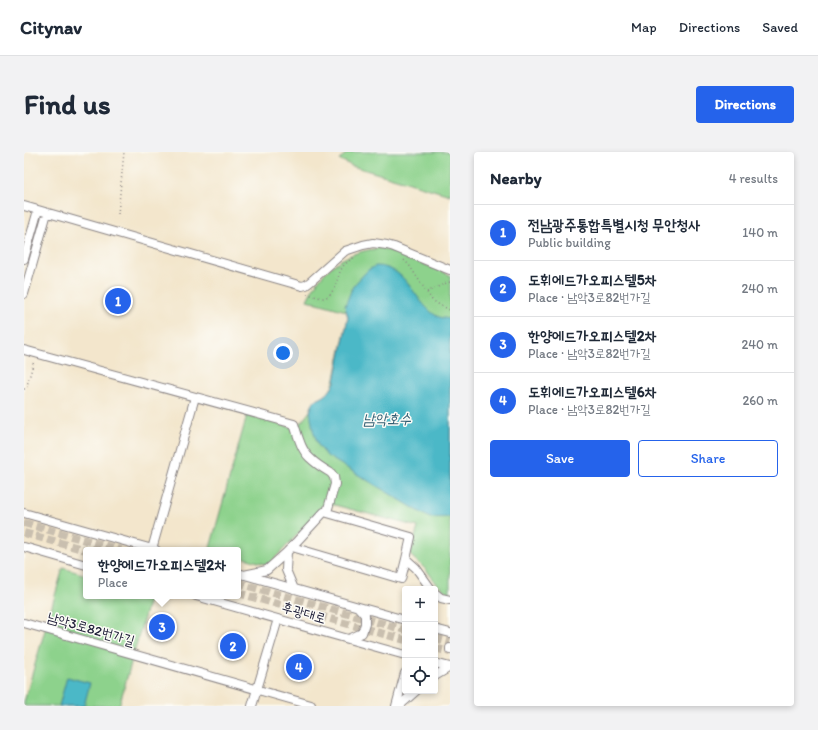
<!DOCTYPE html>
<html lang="en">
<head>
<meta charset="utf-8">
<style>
	:root { --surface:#fff; --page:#f2f2f3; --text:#1f2937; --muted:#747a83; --line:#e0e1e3; --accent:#2563eb }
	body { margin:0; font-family:Itim,"Poor Story",sans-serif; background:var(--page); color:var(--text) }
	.controls { position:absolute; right:12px; bottom:12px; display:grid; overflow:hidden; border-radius:4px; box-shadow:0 2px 6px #0003 }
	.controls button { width:36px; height:36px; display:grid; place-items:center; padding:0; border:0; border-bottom:1px solid var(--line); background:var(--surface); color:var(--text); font:20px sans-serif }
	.you { position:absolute; left:259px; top:201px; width:14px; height:14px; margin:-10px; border:3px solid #fff; border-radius:50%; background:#1a73e8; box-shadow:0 0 0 6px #1a73e833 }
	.badge { display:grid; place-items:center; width:26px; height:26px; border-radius:50%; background:var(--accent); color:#fff; font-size:13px; font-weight:700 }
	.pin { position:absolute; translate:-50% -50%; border:2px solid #fff; box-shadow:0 1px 4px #0006 }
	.popup { position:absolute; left:59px; top:395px; width:158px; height:52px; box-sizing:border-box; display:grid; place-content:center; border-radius:4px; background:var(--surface); filter:drop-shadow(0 1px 3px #0005); font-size:13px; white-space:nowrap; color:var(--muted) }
	.popup b { font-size:15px; color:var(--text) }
	.popup::after { content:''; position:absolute; left:50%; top:100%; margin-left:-8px; border:8px solid transparent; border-top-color:var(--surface) }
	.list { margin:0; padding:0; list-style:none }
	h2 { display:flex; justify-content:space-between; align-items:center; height:52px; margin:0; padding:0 16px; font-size:17px }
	h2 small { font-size:13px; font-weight:400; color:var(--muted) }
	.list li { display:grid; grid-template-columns:26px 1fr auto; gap:12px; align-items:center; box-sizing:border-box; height:56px; padding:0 16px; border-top:1px solid var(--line) }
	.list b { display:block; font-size:15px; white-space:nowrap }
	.list p { margin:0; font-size:13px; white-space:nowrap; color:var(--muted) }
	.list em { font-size:13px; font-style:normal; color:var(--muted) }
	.actions { display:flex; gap:8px; padding:12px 16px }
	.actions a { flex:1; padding:9px 0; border:1px solid var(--accent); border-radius:4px; text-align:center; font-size:14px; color:var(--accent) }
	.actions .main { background:var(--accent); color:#fff }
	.icon { flex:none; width:22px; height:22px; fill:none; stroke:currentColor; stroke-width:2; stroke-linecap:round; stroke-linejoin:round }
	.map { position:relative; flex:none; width:426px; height:554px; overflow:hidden; border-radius:4px }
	header { display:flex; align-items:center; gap:24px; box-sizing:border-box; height:56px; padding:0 20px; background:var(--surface); border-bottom:1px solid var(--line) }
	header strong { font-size:19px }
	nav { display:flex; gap:22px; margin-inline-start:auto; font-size:14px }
	.intro { display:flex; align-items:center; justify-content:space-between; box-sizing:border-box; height:96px; padding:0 24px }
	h1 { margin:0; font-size:28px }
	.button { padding:10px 18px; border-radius:4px; background:var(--accent); color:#fff; font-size:14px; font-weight:700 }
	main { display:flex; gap:24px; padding:0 24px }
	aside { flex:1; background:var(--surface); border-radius:4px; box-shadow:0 2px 6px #0003 }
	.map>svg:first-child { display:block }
</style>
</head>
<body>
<header>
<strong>Citynav</strong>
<nav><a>Map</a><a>Directions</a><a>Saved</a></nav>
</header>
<div class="intro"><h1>Find us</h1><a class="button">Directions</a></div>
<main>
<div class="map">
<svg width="426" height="554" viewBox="0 0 426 554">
	<rect width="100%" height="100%" fill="#fdfcf7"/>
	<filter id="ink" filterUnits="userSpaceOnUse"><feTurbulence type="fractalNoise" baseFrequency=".025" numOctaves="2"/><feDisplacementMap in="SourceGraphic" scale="8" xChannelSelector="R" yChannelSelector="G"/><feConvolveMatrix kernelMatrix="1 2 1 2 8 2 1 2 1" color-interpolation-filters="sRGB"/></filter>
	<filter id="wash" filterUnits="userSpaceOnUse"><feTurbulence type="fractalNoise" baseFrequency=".012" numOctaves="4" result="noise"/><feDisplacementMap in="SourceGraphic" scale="16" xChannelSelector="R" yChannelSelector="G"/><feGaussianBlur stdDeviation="0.9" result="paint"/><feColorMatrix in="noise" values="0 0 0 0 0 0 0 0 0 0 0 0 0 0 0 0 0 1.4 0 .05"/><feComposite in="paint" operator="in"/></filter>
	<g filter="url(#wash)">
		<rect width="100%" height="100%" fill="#f3e6cc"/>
		<path fill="#8dd28c" stroke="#587a64" d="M325 0H426V43L328 14 315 7Z
			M357 96 368 99 426 123V441C414 437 410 427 403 419 398 413 391 408 386 403L394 375 303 351 256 401 244 413 214 404V398H191L186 396 223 263 266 275 273 274 276 272 286 259 290 249C302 244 305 243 310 230L324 165 322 159 283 148C299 115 320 100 357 96Z
			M39 416 62 423V444H126L95 554H0V550Z"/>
		<path fill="#4bb8c7" stroke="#366d81" d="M352 114C384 115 388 147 411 163 415 166 421 166 426 167V365L406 366 303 304 294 293 289 278 286 259 290 249C302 244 305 242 311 230L324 165 321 154 329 134 344 118Z
			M43 525 66 531 60 554H35Z"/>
	</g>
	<g filter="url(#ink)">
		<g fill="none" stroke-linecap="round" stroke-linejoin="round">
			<path stroke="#c9bfaf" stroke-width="8" stroke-dasharray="8 4" stroke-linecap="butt" d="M0 371 97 398
				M0 381 62 398
				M214 431 381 478
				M214 441 381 488
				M411 486 426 490
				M411 496 426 500"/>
			<g stroke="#8a8484" stroke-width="10">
				<path id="minor" d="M0 54 278 134 282 133 286 130 321 99 339 93 349 91 363 93 370 95 426 118
					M0 107 14 58
					M0 142 23 61
					M0 198 270 272C274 284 277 298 286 306 292 312 300 317 307 321L310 325 311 332 303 360
					M0 361 132 398
					M0 395 62 413
					M268 395 377 427 382 407
					M128 397 171 245
					M263 400 262 418 270 437
					M214 421 381 468
					M220 423 243 418 263 400 300 360 387 385 382 407 392 416 407 437
					M411 441 417 446 426 448
					M172 444 381 503
					M0 471 287 553V554
					M411 477 426 481
					M325 487 338 481 341 472V463L334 455
					M426 496V498
					M411 511 426 515
					M411 524 426 515
					M228 554 254 467
					M372 554 381 521
					M375 554 392 539"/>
			</g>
			<path stroke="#8a8484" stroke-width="1.5" stroke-dasharray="1 3" stroke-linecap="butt" d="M94 62 100 0
				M380 108 385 113 408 148 414 152 426 158
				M403 140 420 132 426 130
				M283 142C287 143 293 145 298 146 311 146 313 124 318 116 321 111 327 108 332 104
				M0 237H2L10 209"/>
			<use href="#minor" stroke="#fff" stroke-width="8"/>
		</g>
	</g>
	<g text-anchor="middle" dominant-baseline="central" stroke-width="3" stroke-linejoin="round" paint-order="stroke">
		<g font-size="14" fill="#22223b" stroke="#fdfcf7">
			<text transform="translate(280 461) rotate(16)">후광대로</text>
			<text transform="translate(67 477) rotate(16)">남악3로82번가길</text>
		</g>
		<g font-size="15" font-style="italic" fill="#325e73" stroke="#fdfcf7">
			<text x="363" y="267">남악호수</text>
		</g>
	</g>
</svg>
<div class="controls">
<button>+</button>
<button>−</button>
<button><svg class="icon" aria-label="locate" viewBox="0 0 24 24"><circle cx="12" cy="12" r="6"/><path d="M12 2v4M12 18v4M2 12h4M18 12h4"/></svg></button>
</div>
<div class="you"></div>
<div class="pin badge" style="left:94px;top:149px">1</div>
<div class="pin badge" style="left:209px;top:494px">2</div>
<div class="pin badge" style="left:138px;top:475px">3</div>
<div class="popup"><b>한양에드가오피스텔2차</b>Place</div>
<div class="pin badge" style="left:275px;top:515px">4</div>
</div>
<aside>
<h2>Nearby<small>4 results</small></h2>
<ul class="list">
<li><span class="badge">1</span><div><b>전남광주통합특별시청 무안청사</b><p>Public building</p></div><em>140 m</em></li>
<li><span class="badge">2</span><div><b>도휘에드가오피스텔5차</b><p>Place · 남악3로82번가길</p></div><em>240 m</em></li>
<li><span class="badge">3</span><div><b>한양에드가오피스텔2차</b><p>Place · 남악3로82번가길</p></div><em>240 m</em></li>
<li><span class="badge">4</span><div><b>도휘에드가오피스텔6차</b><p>Place · 남악3로82번가길</p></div><em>260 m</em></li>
</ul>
<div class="actions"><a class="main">Save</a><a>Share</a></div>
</aside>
</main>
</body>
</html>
